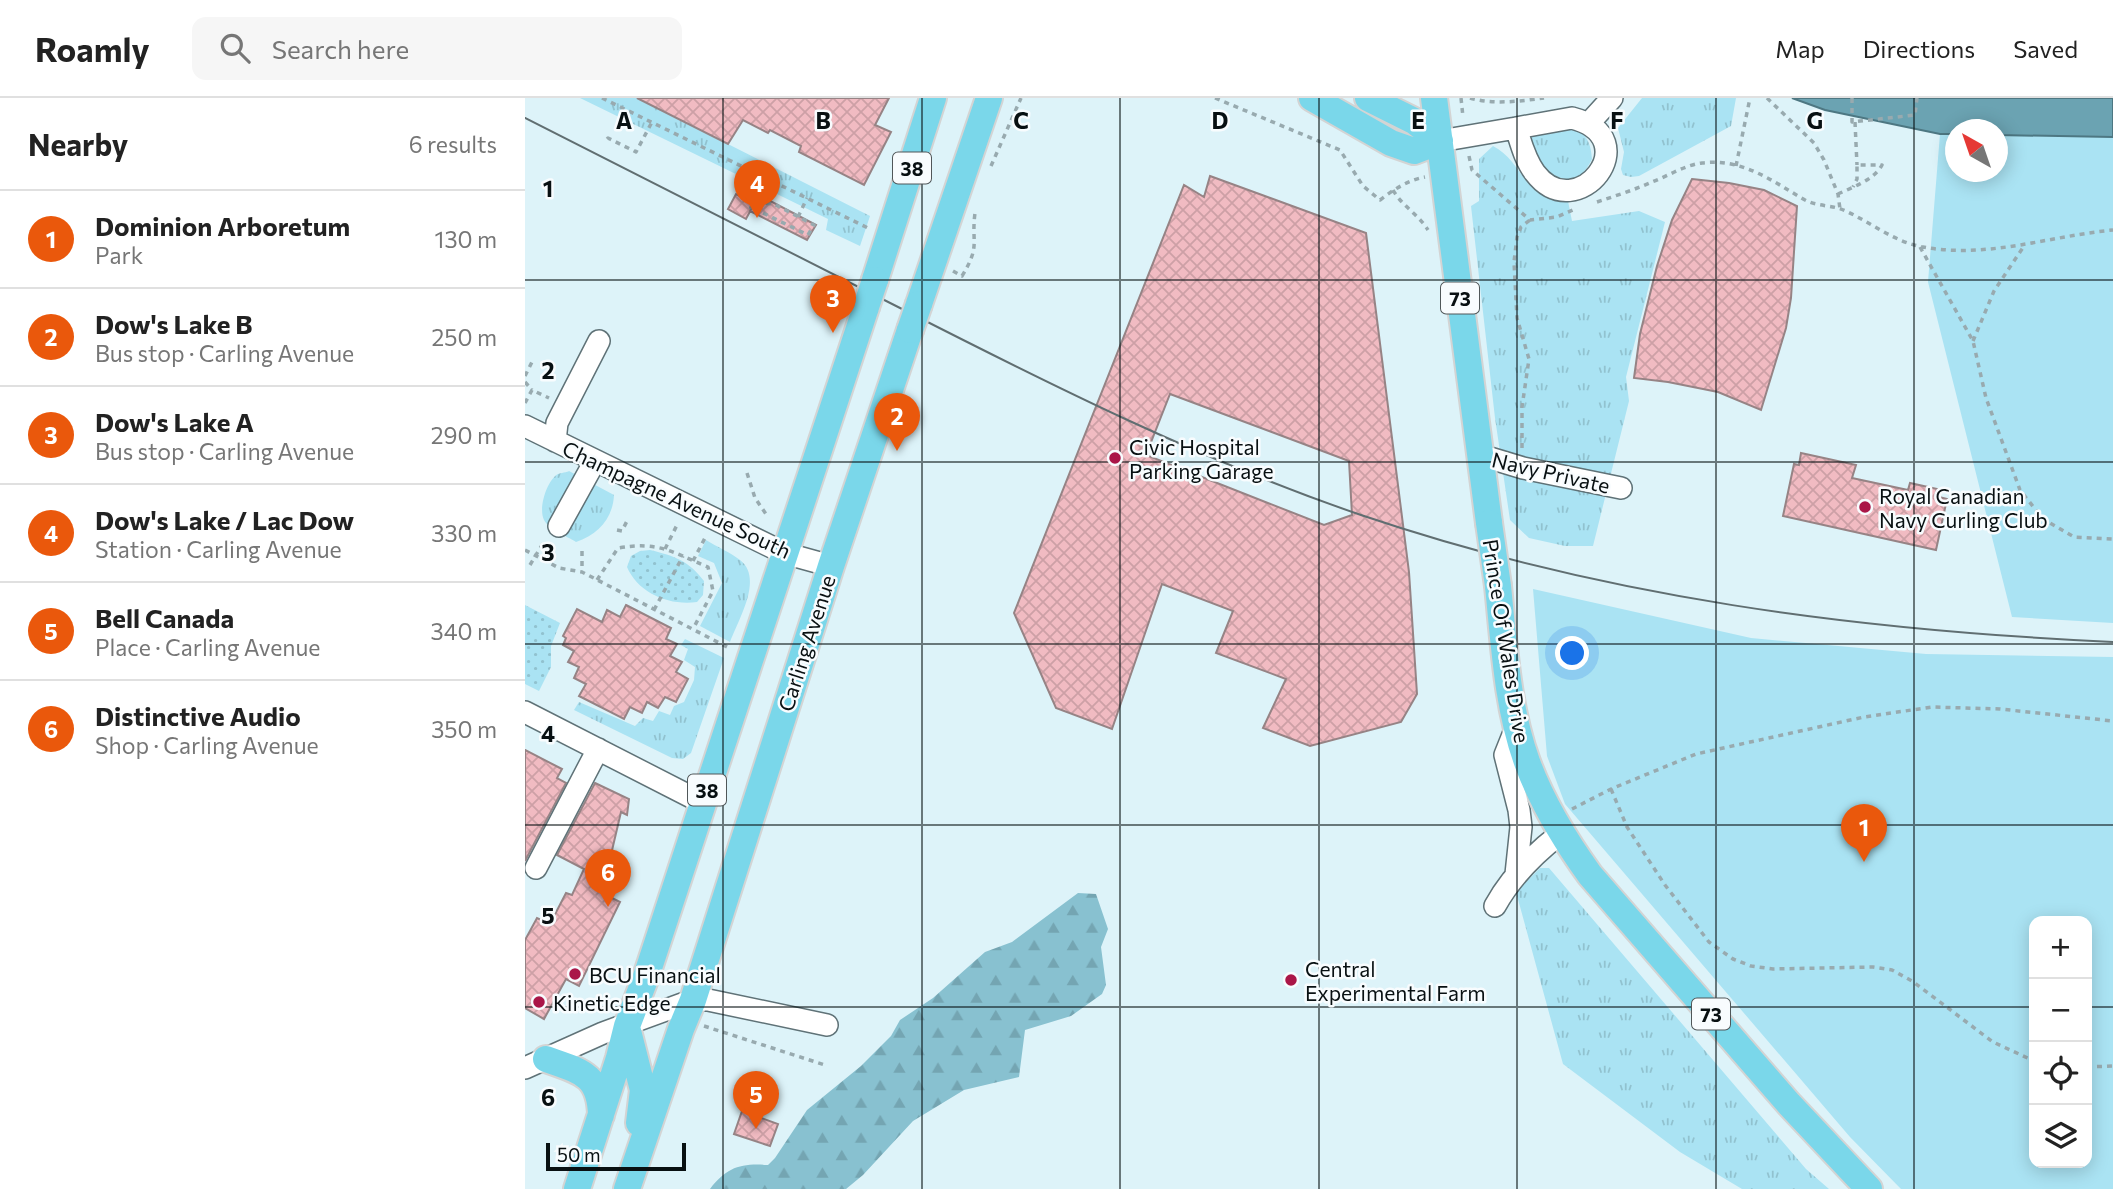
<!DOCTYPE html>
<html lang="en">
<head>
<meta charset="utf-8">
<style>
	:root { --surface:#fff; --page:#f6f6f6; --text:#222; --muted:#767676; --line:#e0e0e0; --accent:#ea580c }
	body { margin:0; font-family:Commissioner,sans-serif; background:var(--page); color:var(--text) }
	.controls { position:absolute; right:21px; bottom:21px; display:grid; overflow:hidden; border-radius:14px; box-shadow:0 4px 18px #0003 }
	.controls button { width:63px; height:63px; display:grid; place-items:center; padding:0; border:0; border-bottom:2px solid var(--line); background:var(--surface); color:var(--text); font:35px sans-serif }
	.compass { position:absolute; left:1420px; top:21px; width:63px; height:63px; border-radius:50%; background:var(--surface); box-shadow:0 4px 18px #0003; rotate:320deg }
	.scale { position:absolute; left:21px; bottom:18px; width:140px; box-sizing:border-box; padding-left:7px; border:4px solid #081012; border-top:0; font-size:19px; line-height:24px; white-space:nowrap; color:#081012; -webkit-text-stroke:5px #f8fcfe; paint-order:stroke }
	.you { position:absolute; left:1048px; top:556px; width:24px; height:24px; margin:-18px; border:5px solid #fff; border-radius:50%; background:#1a73e8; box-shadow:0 0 0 10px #1a73e833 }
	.badge { display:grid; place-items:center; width:46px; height:46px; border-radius:50%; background:var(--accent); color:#fff; font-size:23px; font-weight:700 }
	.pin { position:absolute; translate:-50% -58px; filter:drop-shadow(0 2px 4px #0008) }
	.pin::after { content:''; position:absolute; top:37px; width:24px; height:21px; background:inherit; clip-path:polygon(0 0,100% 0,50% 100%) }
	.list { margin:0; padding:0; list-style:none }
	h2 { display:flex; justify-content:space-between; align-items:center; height:91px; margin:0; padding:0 28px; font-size:30px }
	h2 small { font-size:23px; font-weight:400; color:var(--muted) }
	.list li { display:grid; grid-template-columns:46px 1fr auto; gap:21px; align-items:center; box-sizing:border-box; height:98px; padding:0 28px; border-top:2px solid var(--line) }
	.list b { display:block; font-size:26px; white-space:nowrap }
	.list p { margin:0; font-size:23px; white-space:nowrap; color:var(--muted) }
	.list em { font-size:23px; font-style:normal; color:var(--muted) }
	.icon { flex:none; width:38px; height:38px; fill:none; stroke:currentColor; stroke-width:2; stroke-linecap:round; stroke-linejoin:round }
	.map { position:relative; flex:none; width:1588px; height:1091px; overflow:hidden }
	header { display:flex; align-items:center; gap:42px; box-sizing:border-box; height:98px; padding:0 35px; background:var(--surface); border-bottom:2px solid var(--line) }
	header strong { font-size:33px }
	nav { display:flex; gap:38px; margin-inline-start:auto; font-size:24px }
	.search { width:490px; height:63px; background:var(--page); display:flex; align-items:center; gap:18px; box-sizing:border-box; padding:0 24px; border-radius:14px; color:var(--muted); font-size:26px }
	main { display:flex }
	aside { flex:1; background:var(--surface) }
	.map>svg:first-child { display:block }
</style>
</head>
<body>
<header>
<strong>Roamly</strong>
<div class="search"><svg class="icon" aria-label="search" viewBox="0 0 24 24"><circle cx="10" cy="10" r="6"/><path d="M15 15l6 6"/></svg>Search here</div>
<nav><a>Map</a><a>Directions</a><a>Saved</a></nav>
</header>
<main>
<aside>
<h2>Nearby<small>6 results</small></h2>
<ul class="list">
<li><span class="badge">1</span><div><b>Dominion Arboretum</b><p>Park</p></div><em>130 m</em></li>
<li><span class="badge">2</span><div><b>Dow's Lake B</b><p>Bus stop · Carling Avenue</p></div><em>250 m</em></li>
<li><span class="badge">3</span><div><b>Dow's Lake A</b><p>Bus stop · Carling Avenue</p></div><em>290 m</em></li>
<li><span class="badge">4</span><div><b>Dow's Lake / Lac Dow</b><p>Station · Carling Avenue</p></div><em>330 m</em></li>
<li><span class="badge">5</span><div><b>Bell Canada</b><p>Place · Carling Avenue</p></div><em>340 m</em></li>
<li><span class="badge">6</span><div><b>Distinctive Audio</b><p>Shop · Carling Avenue</p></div><em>350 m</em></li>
</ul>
</aside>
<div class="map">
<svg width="1588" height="1091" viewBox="0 0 1588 1091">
	<defs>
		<pattern id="grass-tufts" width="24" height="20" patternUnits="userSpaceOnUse" patternTransform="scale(1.75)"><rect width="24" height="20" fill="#aae3f3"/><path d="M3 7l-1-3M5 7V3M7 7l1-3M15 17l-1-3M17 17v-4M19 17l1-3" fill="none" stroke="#91c2cf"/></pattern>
		<pattern id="forest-firs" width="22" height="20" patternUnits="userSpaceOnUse" patternTransform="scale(1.75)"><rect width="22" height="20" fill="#88c1d0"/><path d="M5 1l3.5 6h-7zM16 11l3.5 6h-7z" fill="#74a5b2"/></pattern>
		<pattern id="garden-dots" width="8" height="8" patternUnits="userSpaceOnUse" patternTransform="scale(1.75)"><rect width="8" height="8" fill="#aae3f3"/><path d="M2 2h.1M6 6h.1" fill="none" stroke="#91c2cf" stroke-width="1.8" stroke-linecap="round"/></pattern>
		<pattern id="building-cross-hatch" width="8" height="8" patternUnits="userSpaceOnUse" patternTransform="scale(1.75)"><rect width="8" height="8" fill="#f1bbc2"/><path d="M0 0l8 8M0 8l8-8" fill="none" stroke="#cda0a6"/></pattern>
	</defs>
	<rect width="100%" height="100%" fill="#ddf3f9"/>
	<path fill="url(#grass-tufts)" d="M55 0H112L345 118 335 148 301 132 303 121Z
		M1117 0H1211L1206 28 1114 78 1106 79 1098 77 1096 71 1099 54 1093 30Z
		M1043 29C1060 33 1066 43 1067 61 1045 109 1000 58 1007 37Z
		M968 48C992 60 998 89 1020 98 1027 101 1035 101 1043 103L1047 123 1114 113 1140 124 1101 279 1104 303 1068 448H1040L1004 440 985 422 970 320 946 108 954 103V61Z
		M44 373 89 397C88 420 73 437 51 444 42 438 24 432 19 422 13 410 22 382 33 376 35 375 43 374 44 373Z
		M181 442C192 449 205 454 215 462 239 480 213 522 205 544L175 528 197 485 189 465 173 458Z
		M160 541 199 560 166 655 158 661 147 660 49 612 54 604 110 628 118 620 128 623 134 613 145 617 149 608 159 604 169 582 170 569 159 562 163 551 156 547Z
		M1015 770H1024L1281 1071 1304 1091H1217L1155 1054 1038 966 991 794Z"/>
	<path fill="url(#forest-firs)" d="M553 795 571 796 583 831 576 849 581 887 577 896 546 918 500 932 494 979 439 992 388 1023 338 1077 321 1091H185C202 1069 216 1065 243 1067L250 1060 282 1012 336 968 366 938 375 922 408 900 460 854 487 844Z"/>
	<path fill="#aae3f3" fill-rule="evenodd" d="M1415 36H1430V74H1472L1473 37 1588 39V525L1487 519 1403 184Z
		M1008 491 1226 540 1401 556 1588 559V1091H1376L1325 1039 1040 706 1022 658ZM1509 823H1562V1065H1509Z"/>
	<path fill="url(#garden-dots)" d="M125 452C150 458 164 463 179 483L178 497 172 504C144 508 113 495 102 469L106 458 115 453Z
		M0 507 35 525 26 548V569L14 593 0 586Z"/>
	<path fill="#6ba3b2" stroke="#4d7782" stroke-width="2" d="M1267 0H1588V39L1473 37 1472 32H1430V36H1415L1300 12Z"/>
	<path fill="url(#building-cross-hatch)" stroke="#968385" stroke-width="2" fill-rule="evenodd" d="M112 0H364L350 27 366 34 339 87 274 54 276 48 245 32 243 35 218 22 203 46Z
		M685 78 841 135 884 474 892 596 876 624 785 648 738 630 761 581 691 555 708 513 637 486 587 631 531 610 489 515 659 87 679 99ZM645 296 824 363 827 417 799 427 621 357Z
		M1167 81 1204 85 1239 92 1272 108 1266 200 1261 230 1236 312 1193 294 1143 284 1109 280 1115 236 1132 168 1147 122Z
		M211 96 229 106 221 121 203 111Z
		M234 97 291 127 282 142 225 113Z
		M1276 355 1331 367 1327 380 1383 392 1385 385 1412 391 1410 398 1422 401 1411 452 1258 418 1269 366 1274 367Z
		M101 507 146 530 141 541 152 546 145 558 157 564 151 574 163 581 151 604 140 599 133 610 122 604 117 615 105 609 99 621 54 598 61 586 49 580 54 569 43 564 49 553 38 547 41 540 38 538 52 511 77 524 82 512 95 519Z
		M0 652 37 671 32 680 41 685 0 763Z
		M70 685 104 701 102 717 96 714 77 795 95 804 54 888 41 881 19 921 0 910V842L12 820 25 826 41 795 47 797 59 771 32 757Z
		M217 1013 253 1026 245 1048 209 1036Z"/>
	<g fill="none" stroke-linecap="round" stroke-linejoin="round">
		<g stroke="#5f7277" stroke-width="24">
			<path id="minor" d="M1047 20C1124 40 1052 130 1010 75 1000 62 996 45 991 30Z
				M1065 24 1087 0
				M915 43 991 30
				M0 328 259 455 306 468
				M30 343 32 325 74 243
				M955 357 998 370 1096 390
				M34 428 70 363
				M0 614 178 705
				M11 770 73 651
				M991 776 996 729 994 712 980 657 992 627
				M970 808C986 779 1009 756 1035 736
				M0 970 78 935 168 902H183L302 927"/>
		</g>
		<g stroke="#d3d4d4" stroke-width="30">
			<path id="major" d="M787 0 866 45 889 53 915 43
				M843 0 889 23 915 43
				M909 0 964 425
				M350 182 408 0
				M394 206 464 0
				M973 488C979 546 982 609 1002 664 1017 705 1039 741 1065 777L1264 1006 1344 1091
				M103 933 118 992 114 1025
				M21 961C55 973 75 976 76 1017
				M52 1091 94 960 102 928 122 876 341 209
				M102 1091 156 931 168 902 306 468 385 232"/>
		</g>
		<path stroke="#98aaaf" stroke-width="3.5" stroke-dasharray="5 5" stroke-linecap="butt" d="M77 0 343 130
			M690 0 815 52 838 88 855 102C868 92 883 82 900 79
			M936 0 938 19
			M945 0C968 7 996 3 1019 0
			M1242 0 1289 45 1299 62 1313 96 1315 111
			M1327 0V24L1390 17 1392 0
			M1330 24 1332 67
			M82 41 83 40 111 54 127 24
			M944 58 947 72 1005 122 1032 119 1048 112
			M466 68 496 0
			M1211 68 1225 0
			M868 92C877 108 893 116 903 132
			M1313 96C1328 89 1349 82 1357 67H1332V81L1328 89
			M1072 104C1090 98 1109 92 1127 84 1143 78 1160 67 1177 65 1218 60 1247 83 1280 102 1291 108 1304 107 1316 111 1343 122 1368 144 1398 149 1463 161 1524 138 1588 132
			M225 111 229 104 249 106 289 127 283 137 234 113 230 116
			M273 119 282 100
			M1395 149 1448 243 1461 300 1495 392 1518 421 1549 439 1588 441
			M428 173 437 178C456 147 446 146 450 115
			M1448 243 1469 193 1499 148
			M0 278 8 262
			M0 284 7 292
			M0 305 7 292 24 300
			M997 350V309L1004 261 992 220 989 164 992 139 996 129 1005 122
			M222 375 230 400 243 419
			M92 432 97 433 102 423
			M140 451 153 425
			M0 452 34 470 57 474 206 551
			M57 453V474
			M168 463 181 438
			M5 467 20 442
			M72 482 93 450C134 443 147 454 183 469L188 493 168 531
			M129 512 158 458
			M1086 691 1102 729 1140 787 1184 844 1208 861 1226 868 1248 871 1348 869 1367 872 1387 883 1468 944 1509 963
			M1047 711 1086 691 1171 656 1339 619 1407 609 1475 611 1588 623
			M179 928 300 967
			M1562 969 1588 968"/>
		<use href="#minor" stroke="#fff" stroke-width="21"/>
		<use href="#major" stroke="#7ad7ea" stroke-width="26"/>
		<path stroke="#606e71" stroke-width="2" d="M0 20C126 84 253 147 379 212 528 288 678 363 836 417 1081 500 1331 532 1588 544"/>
		<g stroke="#d3d4d4" stroke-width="30" stroke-linecap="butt">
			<path id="major-bridge" d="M341 209 350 182
				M385 232 394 206
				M964 425 973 488"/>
		</g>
		<use href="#major-bridge" stroke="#7ad7ea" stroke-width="26"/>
	</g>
	<path fill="none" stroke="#081012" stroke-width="2" stroke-opacity="0.55" d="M198 0V1091M397 0V1091M595 0V1091M794 0V1091M992 0V1091M1191 0V1091M1389 0V1091M0 182H1588M0 364H1588M0 546H1588M0 727H1588M0 909H1509M1562 909H1588"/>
	<g fill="#aa1648" stroke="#f8fcfe" stroke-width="2.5">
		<circle cx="590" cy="360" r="7"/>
		<circle cx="1340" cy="409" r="7"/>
		<circle cx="50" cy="876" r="7"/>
		<circle cx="766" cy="882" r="7"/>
		<circle cx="14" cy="904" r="7"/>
	</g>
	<g text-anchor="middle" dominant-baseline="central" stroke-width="5" stroke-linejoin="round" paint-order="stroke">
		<g fill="#f8fcfe" stroke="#505759" stroke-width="2">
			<rect x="368" y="54.5" width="38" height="31" rx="5"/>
			<rect x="916" y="184.5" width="38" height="31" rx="5"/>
			<rect x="163" y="676.5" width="38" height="31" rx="5"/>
			<rect x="1167" y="900.5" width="38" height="31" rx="5"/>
		</g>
		<g font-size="19" font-weight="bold" fill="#081012">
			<text x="387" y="70">38</text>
			<text x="935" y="200">73</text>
			<text x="182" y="692">38</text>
			<text x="1186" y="916">73</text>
		</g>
		<g font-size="21" fill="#081012" stroke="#f8fcfe" text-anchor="start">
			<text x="604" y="348">Civic Hospital<tspan x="604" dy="24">Parking Garage</tspan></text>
			<text x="1354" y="397">Royal Canadian<tspan x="1354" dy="24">Navy Curling Club</tspan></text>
			<text x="780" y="870">Central<tspan x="780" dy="24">Experimental Farm</tspan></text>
			<text x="64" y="876">BCU Financial</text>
			<text x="28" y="904">Kinetic Edge</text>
		</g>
		<g font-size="21" fill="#081012" stroke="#f8fcfe">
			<text transform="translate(1026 374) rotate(13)">Navy Private</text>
			<text transform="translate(152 401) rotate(25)">Champagne Avenue South</text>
			<text transform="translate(982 543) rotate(81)">Prince Of Wales Drive</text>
			<text transform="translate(281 545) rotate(-72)">Carling Avenue</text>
		</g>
	</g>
	<g font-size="23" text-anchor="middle" font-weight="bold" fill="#081012" stroke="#f8fcfe" stroke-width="5" stroke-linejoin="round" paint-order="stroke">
		<text x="99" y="31">A</text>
		<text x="298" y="31">B</text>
		<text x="496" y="31">C</text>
		<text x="695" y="31">D</text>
		<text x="893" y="31">E</text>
		<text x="1092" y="31">F</text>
		<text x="1290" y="31">G</text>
		<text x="23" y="99">1</text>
		<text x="23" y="281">2</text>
		<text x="23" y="463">3</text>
		<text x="23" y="644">4</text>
		<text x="23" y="826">5</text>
		<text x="23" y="1008">6</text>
	</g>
</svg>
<div class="controls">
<button>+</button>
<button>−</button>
<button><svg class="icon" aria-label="locate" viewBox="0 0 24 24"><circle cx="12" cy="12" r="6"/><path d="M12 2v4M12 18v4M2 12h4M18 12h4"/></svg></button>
<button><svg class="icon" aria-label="layers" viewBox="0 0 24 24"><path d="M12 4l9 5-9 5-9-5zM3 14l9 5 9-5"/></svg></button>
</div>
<svg class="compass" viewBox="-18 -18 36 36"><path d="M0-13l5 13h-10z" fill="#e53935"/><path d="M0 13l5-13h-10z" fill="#767676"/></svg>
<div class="scale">50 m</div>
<div class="you"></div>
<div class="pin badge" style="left:1339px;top:764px">1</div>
<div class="pin badge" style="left:372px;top:353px">2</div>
<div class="pin badge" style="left:308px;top:235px">3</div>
<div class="pin badge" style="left:232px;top:120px">4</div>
<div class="pin badge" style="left:231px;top:1031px">5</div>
<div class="pin badge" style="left:83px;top:809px">6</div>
</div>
</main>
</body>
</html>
